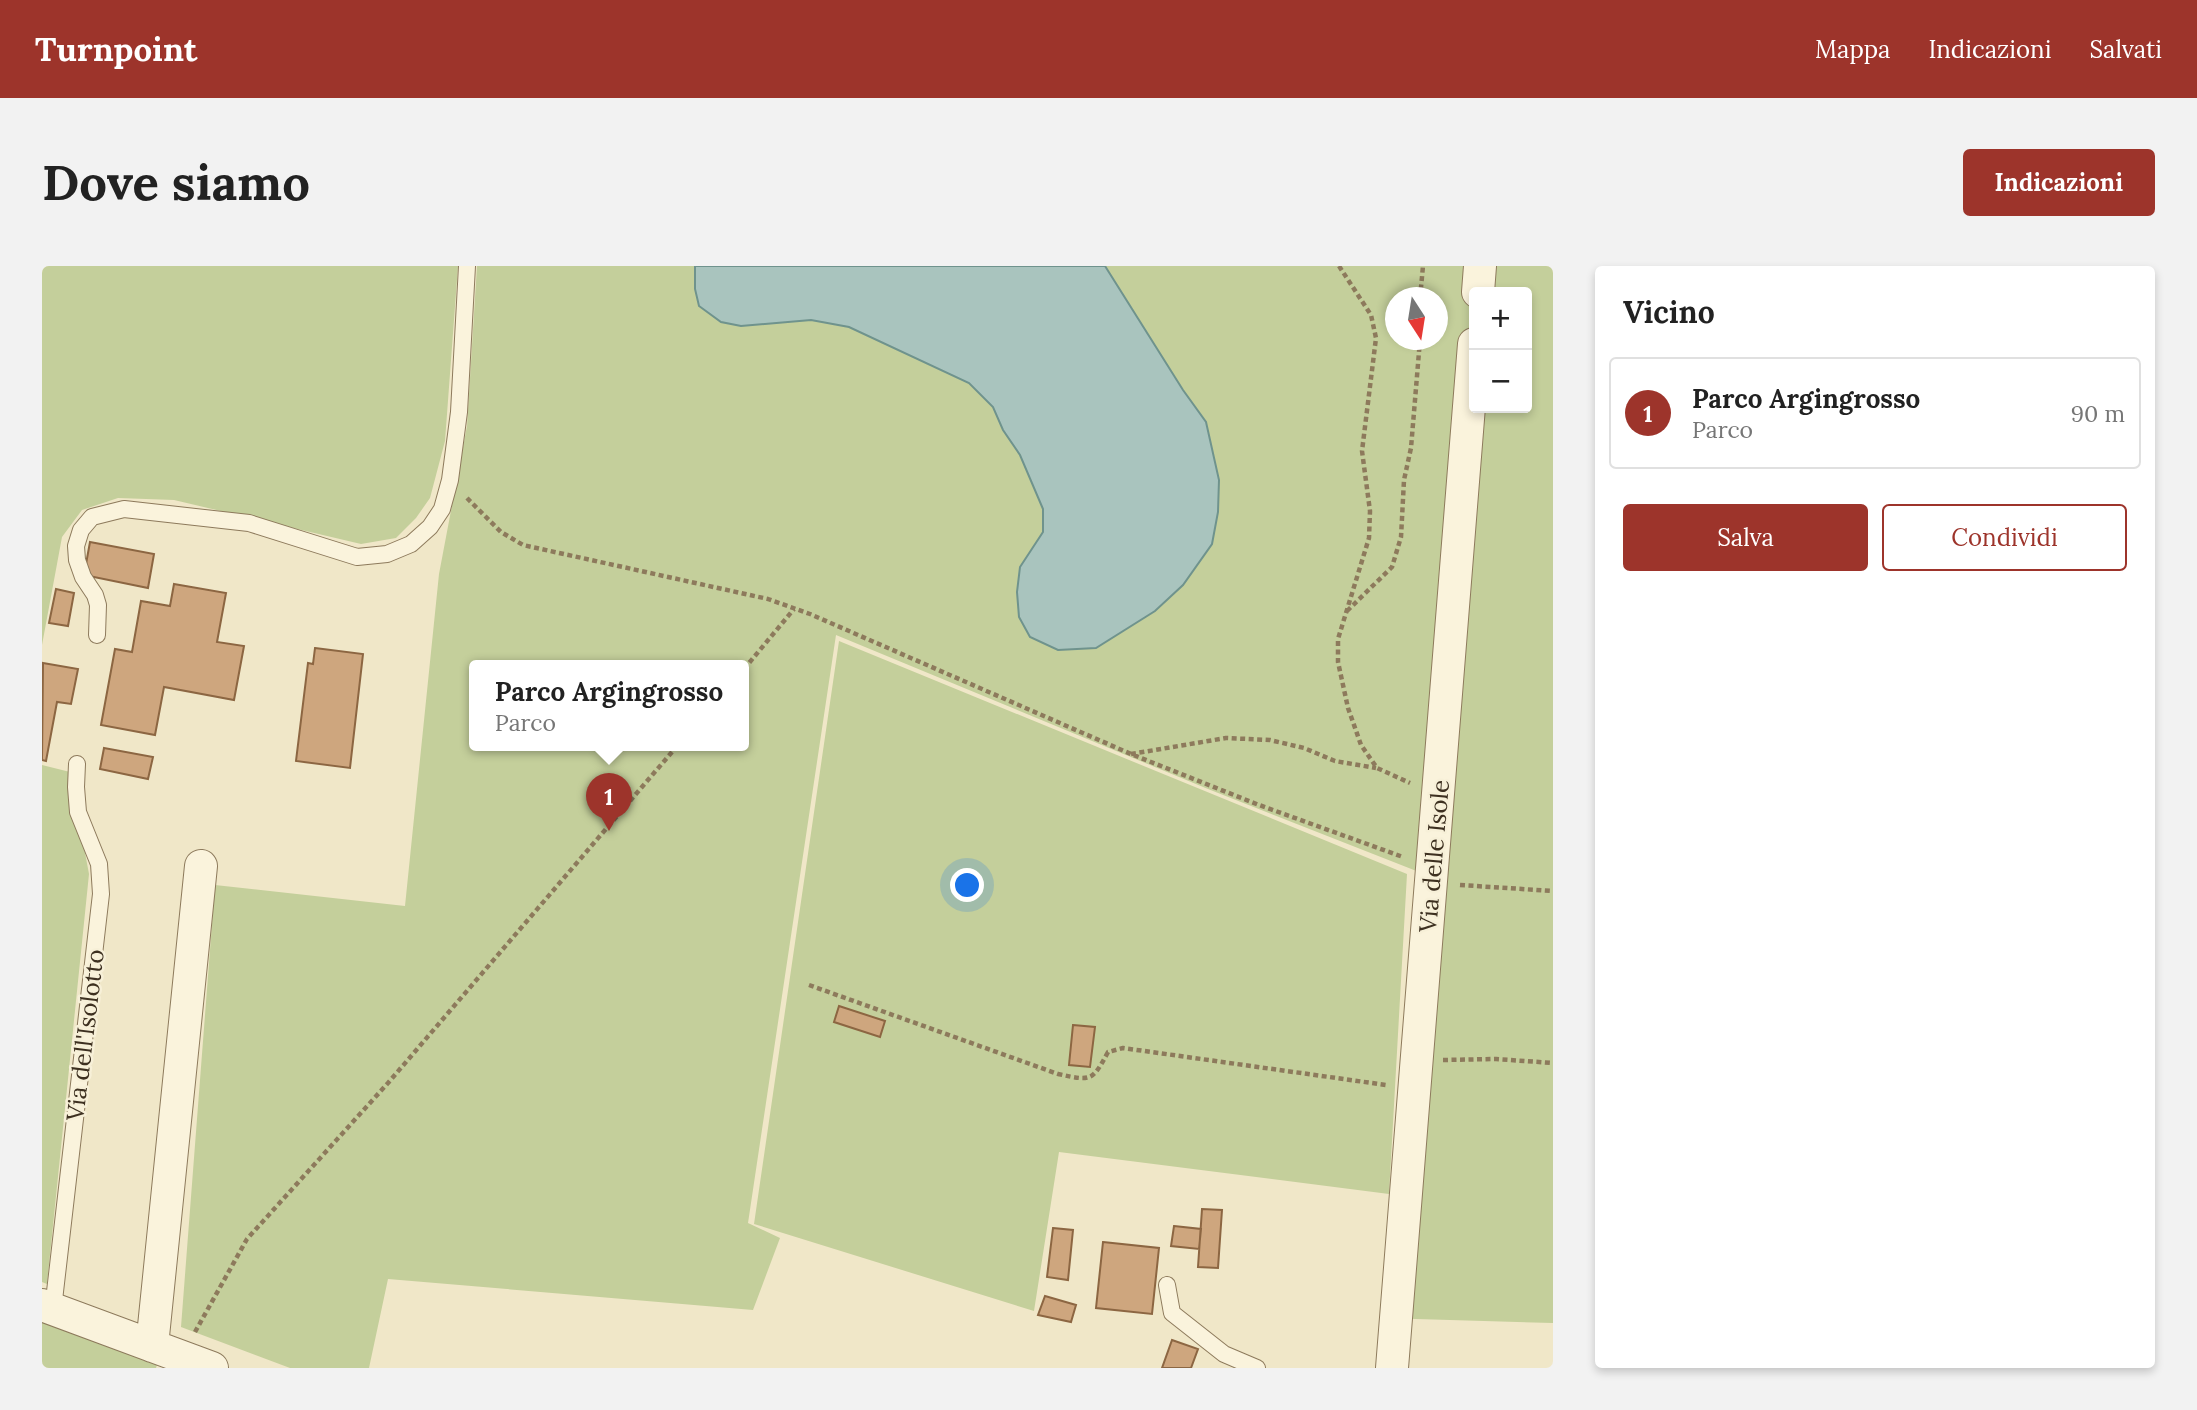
<!DOCTYPE html>
<html lang="it">
<head>
<meta charset="utf-8">
<style>
	:root { --surface:#fff; --page:#f2f2f2; --text:#222; --muted:#767676; --line:#e0e0e0; --accent:#9d342b }
	body { margin:0; font-family:Lora,serif; background:var(--page); color:var(--text) }
	.controls { position:absolute; right:21px; top:21px; display:grid; overflow:hidden; border-radius:7px; box-shadow:0 4px 10px #0003 }
	.controls button { width:63px; height:63px; display:grid; place-items:center; padding:0; border:0; border-bottom:2px solid var(--line); background:var(--surface); color:var(--text); font:35px sans-serif }
	.compass { position:absolute; left:1343px; top:21px; width:63px; height:63px; border-radius:50%; background:var(--surface); box-shadow:0 4px 10px #0003; rotate:168deg }
	.you { position:absolute; left:926px; top:620px; width:24px; height:24px; margin:-18px; border:5px solid #fff; border-radius:50%; background:#1a73e8; box-shadow:0 0 0 10px #1a73e833 }
	.badge { display:grid; place-items:center; width:46px; height:46px; border-radius:50%; background:var(--accent); color:#fff; font-size:23px; font-weight:700 }
	.pin { position:absolute; translate:-50% -58px; filter:drop-shadow(0 2px 4px #0008) }
	.pin::after { content:''; position:absolute; top:37px; width:24px; height:21px; background:inherit; clip-path:polygon(0 0,100% 0,50% 100%) }
	.popup { position:absolute; left:427px; top:394px; width:280px; height:91px; box-sizing:border-box; display:grid; place-content:center; border-radius:7px; background:var(--surface); filter:drop-shadow(0 2px 5px #0005); font-size:23px; white-space:nowrap; color:var(--muted) }
	.popup b { font-size:26px; color:var(--text) }
	.popup::after { content:''; position:absolute; left:50%; top:100%; margin-left:-14px; border:14px solid transparent; border-top-color:var(--surface) }
	.list { margin:0; padding:0; list-style:none }
	h2 { display:flex; justify-content:space-between; align-items:center; height:91px; margin:0; padding:0 28px; font-size:30px }
	h2 small { font-size:23px; font-weight:400; color:var(--muted) }
	.list li { display:grid; grid-template-columns:46px 1fr auto; gap:21px; align-items:center; box-sizing:border-box; height:112px; margin:0 14px 14px; padding:0 14px; border:2px solid var(--line); border-radius:7px }
	.list b { display:block; font-size:26px; white-space:nowrap }
	.list p { margin:0; font-size:23px; white-space:nowrap; color:var(--muted) }
	.list em { font-size:23px; font-style:normal; color:var(--muted) }
	.actions { display:flex; gap:14px; padding:21px 28px }
	.actions a { flex:1; padding:16px 0; border:2px solid var(--accent); border-radius:7px; text-align:center; font-size:24px; color:var(--accent) }
	.actions .main { background:var(--accent); color:#fff }
	.map { position:relative; flex:none; width:1511px; height:1102px; overflow:hidden; border-radius:7px }
	header { display:flex; align-items:center; gap:42px; box-sizing:border-box; height:98px; padding:0 35px; background:var(--accent); color:#fff }
	header strong { font-size:33px }
	nav { display:flex; gap:38px; margin-inline-start:auto; font-size:24px }
	.intro { display:flex; align-items:center; justify-content:space-between; box-sizing:border-box; height:168px; padding:0 42px }
	h1 { margin:0; font-size:49px }
	.button { padding:18px 32px; border-radius:7px; background:var(--accent); color:#fff; font-size:24px; font-weight:700 }
	main { display:flex; gap:42px; padding:0 42px }
	aside { flex:1; background:var(--surface); border-radius:7px; box-shadow:0 4px 10px #0003 }
	.map>svg:first-child { display:block }
</style>
</head>
<body>
<header>
<strong>Turnpoint</strong>
<nav><a>Mappa</a><a>Indicazioni</a><a>Salvati</a></nav>
</header>
<div class="intro"><h1>Dove siamo</h1><a class="button">Indicazioni</a></div>
<main>
<div class="map">
<svg width="1511" height="1102" viewBox="0 0 1511 1102">
	<rect width="100%" height="100%" fill="#f0e7c8"/>
	<path fill="#c4cf9b" fill-rule="evenodd" d="M0 0H416L403 175 388 232 374 252 354 272 319 278 132 234 76 232 40 244 20 271 0 379Z
		M435 0H1511V1057L1340 1052 1377 606 1166 523 794 369 706 957 738 972 711 1044 346 1013 327 1102H248L139 1061 173 619 363 640 397 308 425 160ZM1432 26H1485V142H1432ZM1353 32H1395V74H1353ZM432 399H702V479H432Z
		M797 375 1365 608 1347 928 1017 886 992 1045 712 958Z
		M0 499 28 506 47 608 5 1018 0 1016Z
		M0 1052 116 1096 114 1102H0Z"/>
	<path fill="#a9c4be" stroke="#6f938d" stroke-width="2" d="M653 0H1063L1141 124 1164 156 1177 214 1176 246 1170 278 1141 319 1113 345 1054 382 1016 384 988 371 977 351 975 326 978 301 1001 266V243L978 189 961 164 951 141 927 117 807 61 769 54 699 60 679 56 657 40 653 23Z"/>
	<path fill="#cea67e" stroke="#8c6642" stroke-width="2" d="M48 276 112 288 106 322 42 309Z
		M132 318 184 327 175 376 202 380 192 434 122 421 113 469 59 459 73 383 90 386 99 335 128 340Z
		M14 323 32 327 26 360 7 357Z
		M273 382 321 388 308 502 254 495 266 397 271 398Z
		M1 397 36 403 29 438 15 436 4 495 0 494Z
		M62 482 111 491 106 513 58 503Z
		M797 740 843 755 838 771 792 756Z
		M1031 759 1053 761 1048 801 1027 799Z
		M1160 943 1180 944 1176 1002 1156 1001Z
		M1132 960 1159 963 1157 983 1129 980Z
		M1011 962 1031 964 1026 1014 1005 1011Z
		M1061 976 1117 982 1110 1048 1054 1042Z
		M1003 1030 1034 1039 1029 1056 996 1049Z
		M1130 1074 1156 1083 1149 1102H1120Z"/>
	<g fill="none" stroke-linecap="round" stroke-linejoin="round">
		<g stroke="#8d7a5c" stroke-width="18">
			<path id="lane" d="M55 369 56 339 53 329 41 311 35 294 34 280 39 264 50 251 82 243 207 257 315 291 345 288 369 278 388 261 400 243 408 214 417 146 425 0
				M1125 1019 1130 1047 1182 1088 1215 1102
				M11 1043 59 628 57 598 36 546 34 521 35 498"/>
		</g>
		<g stroke="#8d7a5c" stroke-width="34">
			<path id="street" d="M1436 26 1438 0
				M0 1039 170 1102
				M110 1080 159 600
				M1350 1102 1432 78"/>
		</g>
		<path stroke="#8d7a5c" stroke-width="4.5" stroke-dasharray="5 3.5" stroke-linecap="butt" d="M1297 0 1329 49 1334 72 1320 185 1328 245 1327 272 1296 373V396L1306 442 1319 479 1335 502 1368 517
			M1378 32 1381 0
			M425 232 459 266 481 279 726 333 768 348 1089 488 1217 539 1361 591
			M1305 345 1350 301 1359 271 1362 214 1369 182 1378 74
			M702 403 752 343
			M1089 488 1184 472 1228 474 1262 482 1293 495 1334 502
			M1418 619 1511 625
			M767 719 1016 808C1049 815 1050 816 1066 786L1081 782 1344 819
			M1401 794 1454 793 1511 797
			M153 1066 205 973 346 817 636 479"/>
		<use href="#lane" stroke="#faf3dc" stroke-width="16"/>
		<use href="#street" stroke="#faf3dc" stroke-width="32"/>
	</g>
	<g text-anchor="middle" dominant-baseline="central" stroke-width="5" stroke-linejoin="round" paint-order="stroke">
		<g font-size="24" fill="#3d3020" stroke="#f7f0d8">
			<text transform="translate(1392 590) rotate(-85)">Via delle Isole</text>
			<text transform="translate(43 769) rotate(-83)">Via dell'Isolotto</text>
		</g>
	</g>
</svg>
<div class="controls">
<button>+</button>
<button>−</button>
</div>
<svg class="compass" viewBox="-18 -18 36 36"><path d="M0-13l5 13h-10z" fill="#e53935"/><path d="M0 13l5-13h-10z" fill="#767676"/></svg>
<div class="you"></div>
<div class="pin badge" style="left:567px;top:565px">1</div>
<div class="popup"><b>Parco Argingrosso</b>Parco</div>
</div>
<aside>
<h2>Vicino<small></small></h2>
<ul class="list">
<li><span class="badge">1</span><div><b>Parco Argingrosso</b><p>Parco</p></div><em>90 m</em></li>
</ul>
<div class="actions"><a class="main">Salva</a><a>Condividi</a></div>
</aside>
</main>
</body>
</html>
